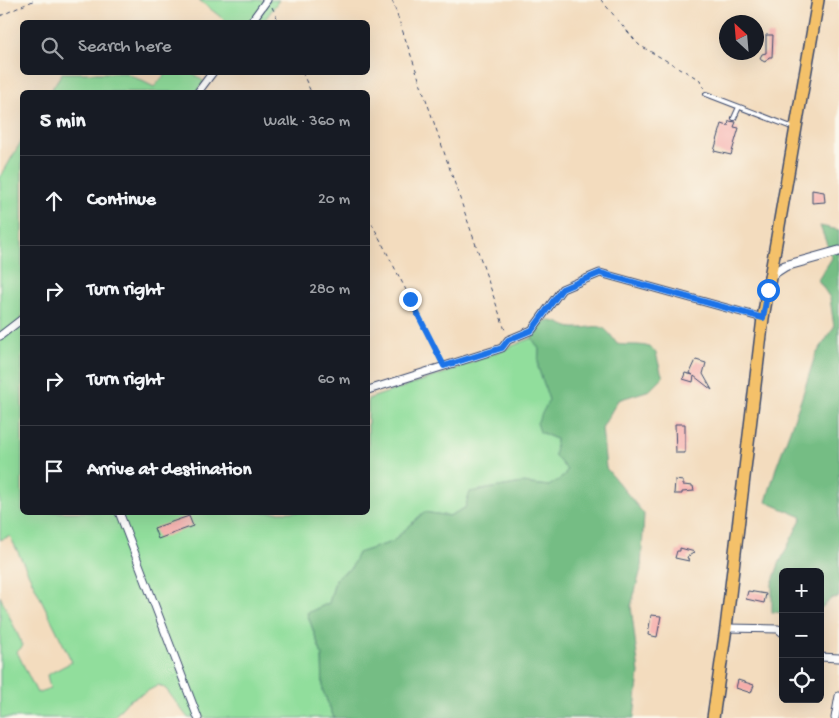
<!DOCTYPE html>
<html lang="en">
<head>
<meta charset="utf-8">
<style>
	:root { --surface:#171b24; --page:#242831; --text:#f1f3f6; --muted:#9ea1a6; --line:#363941 }
	body { margin:0; font-family:"Gochi Hand",sans-serif; background:var(--page); color:var(--text) }
	.controls { position:absolute; right:15px; bottom:15px; display:grid; overflow:hidden; border-radius:8px; box-shadow:0 5px 20px #0002 }
	.controls button { width:45px; height:45px; display:grid; place-items:center; padding:0; border:0; border-bottom:1px solid var(--line); background:var(--surface); color:var(--text); font:25px sans-serif }
	.compass { position:absolute; left:719px; top:15px; width:45px; height:45px; border-radius:50%; background:var(--surface); box-shadow:0 5px 20px #0002; rotate:334deg }
	.stop { position:absolute; width:15px; height:15px; margin:-11px; border:4px solid #1a73e8; border-radius:50%; background:#fff }
	.stop.end { background:#1a73e8; border-color:#fff; box-shadow:0 1px 5px #0008 }
	.list { margin:0; padding:0; list-style:none }
	h2 { display:flex; justify-content:space-between; align-items:center; height:65px; margin:0; padding:0 20px; font-size:21px }
	h2 small { font-size:16px; font-weight:400; color:var(--muted) }
	.list li { display:grid; grid-template-columns:32px 1fr auto; gap:15px; align-items:center; box-sizing:border-box; height:90px; padding:0 20px; border-top:1px solid var(--line) }
	.list b { display:block; font-size:19px; white-space:nowrap }
	.list em { font-size:16px; font-style:normal; color:var(--muted) }
	.icon { flex:none; width:28px; height:28px; fill:none; stroke:currentColor; stroke-width:2; stroke-linecap:round; stroke-linejoin:round }
	.map { position:relative; flex:none; width:839px; height:718px; overflow:hidden }
	.search { position:absolute; background:var(--surface); box-shadow:0 5px 20px #0002; left:20px; top:20px; width:350px; height:55px; display:flex; align-items:center; gap:12px; box-sizing:border-box; padding:0 18px; border-radius:8px; color:var(--muted); font-size:19px }
	.panel { position:absolute; background:var(--surface); box-shadow:0 5px 20px #0002; left:20px; top:90px; width:350px; height:425px; border-radius:8px }
	.map>svg:first-child { display:block }
</style>
</head>
<body>
<div class="map">
<svg width="839" height="718" viewBox="0 0 839 718">
	<rect width="100%" height="100%" fill="#fbf7ec"/>
	<filter id="ink" filterUnits="userSpaceOnUse"><feTurbulence type="fractalNoise" baseFrequency=".02" numOctaves="2"/><feDisplacementMap in="SourceGraphic" scale="10" xChannelSelector="R" yChannelSelector="G"/><feConvolveMatrix kernelMatrix="1 2 1 2 8 2 1 2 1" color-interpolation-filters="sRGB"/></filter>
	<filter id="wash" filterUnits="userSpaceOnUse"><feTurbulence type="fractalNoise" baseFrequency=".0096" numOctaves="4" result="noise"/><feDisplacementMap in="SourceGraphic" scale="20" xChannelSelector="R" yChannelSelector="G"/><feGaussianBlur stdDeviation="1.12" result="paint"/><feColorMatrix in="noise" values="0 0 0 0 0 0 0 0 0 0 0 0 0 0 0 0 0 1.4 0 .05"/><feComposite in="paint" operator="in"/></filter>
	<g filter="url(#wash)">
		<rect width="100%" height="100%" fill="#f3dcbe"/>
		<path fill="#91de9c" stroke="#56867d" d="M199 0H279L264 21 258 22H227Z
			M62 73H126L154 87 167 73H193L204 82 196 92H50Z
			M22 140V512H368V399L445 373 532 338 539 349 538 367 549 400 540 432 556 439 555 456 568 470 563 477 549 486 522 483 470 492 465 508 449 516 424 512 392 542 358 553 351 568 336 578 329 603 307 613 322 655 323 691 334 718H188L166 689 159 685 128 701 113 718H0V596L23 646 17 652 37 693 50 688 47 675 72 662 10 536 0 540V178Z"/>
		<path fill="#74bd84" stroke="#487671" d="M820 226 839 230V597L832 598 820 609V572H783V613L772 612V584L779 564 802 517 766 502 776 468 801 400 815 356 834 327 830 298 818 280 832 258Z
			M546 321C559 320 563 327 573 328 599 329 600 318 617 344 630 347 654 340 657 357 659 364 660 370 663 377L650 390 618 400 602 428 606 468 644 514 641 569 631 606 639 673 634 718H334L323 691 322 655 307 613 329 603 336 578 351 568 358 553 392 542 424 512 449 516 465 508 470 492 522 483 549 486 563 477 567 470 555 456 556 439 540 432 537 423 549 400 538 367 539 349 532 338 538 325Z"/>
		<g id="blocks">
			<path fill="#f6adab" d="M766 35H773L772 57H769L765 62 761 60 760 58 762 54 766 53Z
				M729 121 736 122 734 127 739 128 731 155 714 151 722 124 728 126Z
				M812 190 824 192 825 202 812 203Z
				M696 360 706 363 703 374 712 390 694 376 693 382 683 379 685 373 693 375 690 373Z
				M675 424H685V453H676Z
				M675 480 683 481V485L693 486 694 491 682 492V494H674Z
				M189 516 193 526 158 539 154 528Z
				M680 548 695 552 687 557 689 561 675 558 677 551H680Z
				M748 591 766 594 764 603 746 599Z
				M651 615 661 616 657 637 648 635Z
				M738 680 754 685 751 693 736 688Z"/>
		</g>
	</g>
	<g filter="url(#ink)">
		<use href="#blocks" fill-opacity="0" stroke="#3b496c" stroke-width="1"/>
		<g fill="none" stroke-linecap="round" stroke-linejoin="round">
			<g stroke="#3b496c" stroke-width="6">
				<path id="service" d="M706 94 794 128
					M734 118 739 107"/>
			</g>
			<g stroke="#3b496c" stroke-width="9">
				<path id="minor" d="M251 22 267 0
					M198 92 213 72
					M0 336 22 319
					M368 390 502 348 508 340 532 330 562 289 600 273 763 318
					M119 512 198 718
					M726 628 778 629 783 633
					M820 657 839 658
					M835 718 839 696"/>
			</g>
			<g stroke="#3b496c" stroke-width="11">
				<path id="tertiary" d="M771 275 785 266 839 251"/>
			</g>
			<g stroke="#3b496c" stroke-width="14">
				<path id="primary" d="M713 718 726 628 763 318 818 0"/>
			</g>
			<path stroke="#3b496c" stroke-width="1" stroke-dasharray="4 4" stroke-linecap="butt" d="M392 0 506 333
				M601 0 639 45 700 80 704 88
				M272 7 279 22
				M0 16 35 0
				M302 72 311 92
				M368 216 441 358"/>
			<use href="#service" stroke="#fff" stroke-width="4"/>
			<use href="#minor" stroke="#fff" stroke-width="7"/>
			<use href="#tertiary" stroke="#fff" stroke-width="9"/>
			<use href="#primary" stroke="#f4c16a" stroke-width="11"/>
		</g>
	</g>
	<g fill="none" stroke-linecap="round" stroke-linejoin="round" filter="url(#ink)">
		<path stroke="#1a73e8" stroke-width="6" d="M410 299 444 366 502 348 508 340 532 330 562 289 600 273 763 318 768 290"/>
	</g>
</svg>
<div class="controls">
<button>+</button>
<button>−</button>
<button><svg class="icon" aria-label="locate" viewBox="0 0 24 24"><circle cx="12" cy="12" r="6"/><path d="M12 2v4M12 18v4M2 12h4M18 12h4"/></svg></button>
</div>
<svg class="compass" viewBox="-18 -18 36 36"><path d="M0-13l5 13h-10z" fill="#e53935"/><path d="M0 13l5-13h-10z" fill="#9ea1a6"/></svg>
<div class="stop" style="left:768px;top:290px"></div>
<div class="stop end" style="left:410px;top:299px"></div>
<div class="search"><svg class="icon" aria-label="search" viewBox="0 0 24 24"><circle cx="10" cy="10" r="6"/><path d="M15 15l6 6"/></svg>Search here</div>
<section class="panel">
<h2>5 min<small>Walk · 360 m</small></h2>
<ul class="list">
<li><svg class="icon" aria-label="ahead" viewBox="0 0 24 24"><path d="M12 20V5M6 11l6-6 6 6"/></svg><div><b>Continue</b></div><em>20 m</em></li>
<li><svg class="icon" aria-label="right" viewBox="0 0 24 24"><path d="M7 20v-9h11M14 6l5 5-5 5"/></svg><div><b>Turn right</b></div><em>280 m</em></li>
<li><svg class="icon" aria-label="right" viewBox="0 0 24 24"><path d="M7 20v-9h11M14 6l5 5-5 5"/></svg><div><b>Turn right</b></div><em>60 m</em></li>
<li><svg class="icon" aria-label="arrive" viewBox="0 0 24 24"><path d="M6 21V4h12l-3 4 3 4H6"/></svg><div><b>Arrive at destination</b></div></li>
</ul>
</section>
</div>
</body>
</html>
